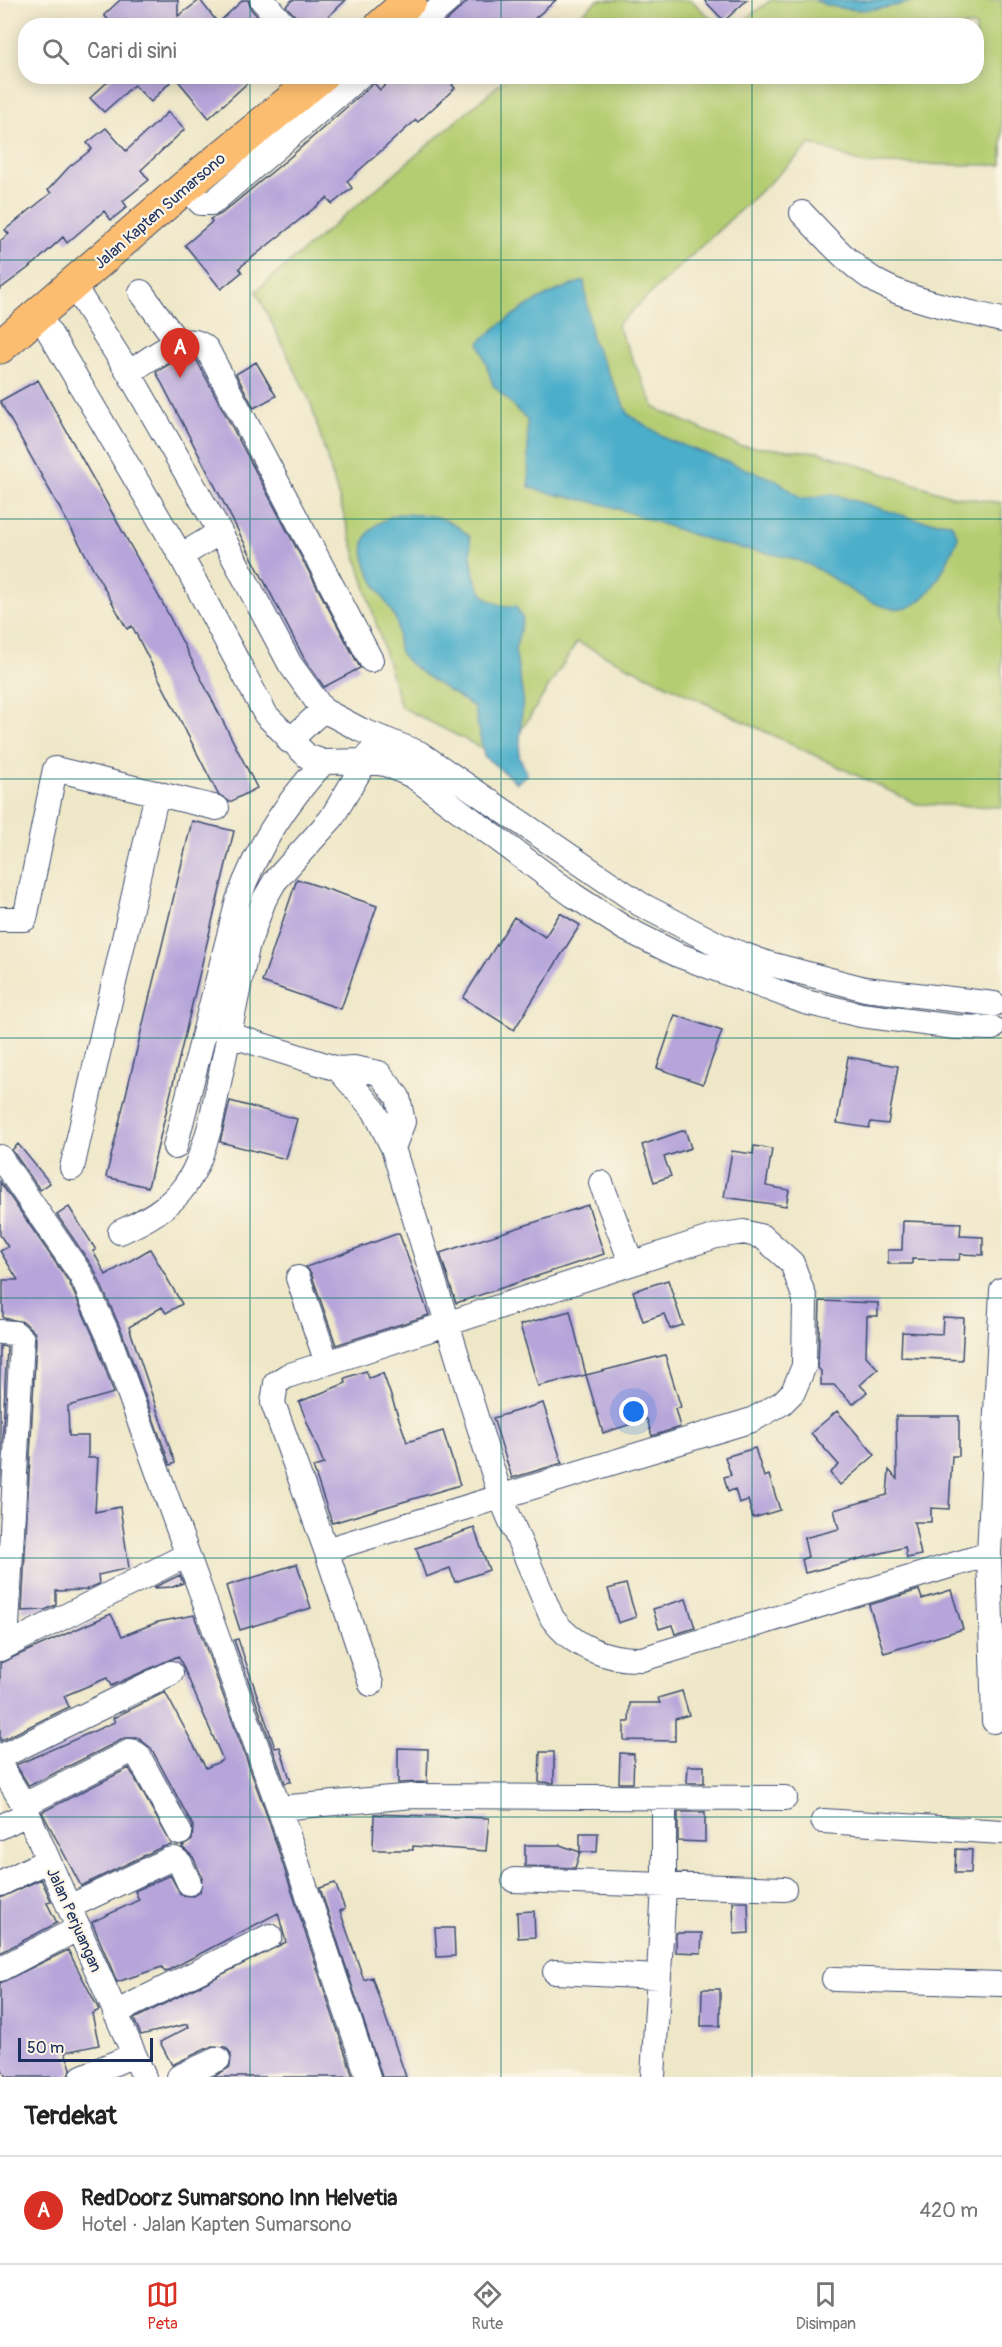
<!DOCTYPE html>
<html lang="id">
<head>
<meta charset="utf-8">
<style>
	:root { --surface:#fff; --page:#f2f2f2; --text:#222; --muted:#767676; --line:#e0e0e0; --accent:#d93025 }
	body { margin:0; font-family:Pangolin,sans-serif; background:var(--page); color:var(--text) }
	.scale { position:absolute; left:18px; bottom:15px; width:135px; box-sizing:border-box; padding-left:6px; border:3px solid #1b2f5e; border-top:0; font-size:16px; line-height:21px; white-space:nowrap; color:#1b2f5e; -webkit-text-stroke:4px #fcf5e5; paint-order:stroke }
	.you { position:absolute; left:634px; top:1412px; width:21px; height:21px; margin:-15px; border:4px solid #fff; border-radius:50%; background:#1a73e8; box-shadow:0 0 0 9px #1a73e833 }
	.badge { display:grid; place-items:center; width:39px; height:39px; border-radius:50%; background:var(--accent); color:#fff; font-size:20px; font-weight:700 }
	.pin { position:absolute; translate:-50% -50px; filter:drop-shadow(0 2px 3px #0008) }
	.pin::after { content:''; position:absolute; top:32px; width:21px; height:18px; background:inherit; clip-path:polygon(0 0,100% 0,50% 100%) }
	.list { margin:0; padding:0; list-style:none }
	h2 { display:flex; justify-content:space-between; align-items:center; height:78px; margin:0; padding:0 24px; font-size:26px }
	h2 small { font-size:20px; font-weight:400; color:var(--muted) }
	.list li { display:grid; grid-template-columns:39px 1fr auto; gap:18px; align-items:center; box-sizing:border-box; height:108px; padding:0 24px; border-top:2px solid var(--line) }
	.list b { display:block; font-size:22px; white-space:nowrap }
	.list p { margin:0; font-size:20px; white-space:nowrap; color:var(--muted) }
	.list em { font-size:20px; font-style:normal; color:var(--muted) }
	.icon { flex:none; width:33px; height:33px; fill:none; stroke:currentColor; stroke-width:2; stroke-linecap:round; stroke-linejoin:round }
	.map { position:relative; flex:none; width:1002px; height:2077px; overflow:hidden }
	.search { position:absolute; background:var(--surface); box-shadow:0 3px 15px #0003; left:18px; right:18px; top:18px; height:66px; display:flex; align-items:center; gap:15px; box-sizing:border-box; padding:0 21px; border-radius:24px; color:var(--muted); font-size:22px }
	.sheet { height:186px; background:var(--surface) }
	nav { display:flex; justify-content:space-around; align-items:center; box-sizing:border-box; height:84px; border-top:2px solid var(--line); background:var(--surface); font-size:16px; color:var(--muted) }
	nav a { display:grid; justify-items:center; gap:3px }
	nav .on { color:var(--accent) }
	.map>svg:first-child { display:block }
</style>
</head>
<body>
<div class="map">
<svg width="1002" height="2077" viewBox="0 0 1002 2077">
	<rect width="100%" height="100%" fill="#fcf5e5"/>
	<filter id="ink" filterUnits="userSpaceOnUse"><feTurbulence type="fractalNoise" baseFrequency=".0167" numOctaves="2"/><feDisplacementMap in="SourceGraphic" scale="12" xChannelSelector="R" yChannelSelector="G"/><feConvolveMatrix kernelMatrix="1 2 1 2 8 2 1 2 1" color-interpolation-filters="sRGB"/></filter>
	<filter id="wash" filterUnits="userSpaceOnUse"><feTurbulence type="fractalNoise" baseFrequency=".008" numOctaves="4" result="noise"/><feDisplacementMap in="SourceGraphic" scale="24" xChannelSelector="R" yChannelSelector="G"/><feGaussianBlur stdDeviation="1.35" result="paint"/><feColorMatrix in="noise" values="0 0 0 0 0 0 0 0 0 0 0 0 0 0 0 0 0 1.4 0 .05"/><feComposite in="paint" operator="in"/></filter>
	<g filter="url(#wash)">
		<rect width="100%" height="100%" fill="#eee7c8"/>
		<path fill="#b5cd72" stroke="#687e68" stroke-width="1.5" d="M598 0H691L718 25H568Z
			M771 0H1002V165L865 164 811 144 617 325 655 408 739 446 819 452 951 496 1002 503V807L917 804 577 642 503 759 401 707 310 401 256 291 508 77 976 76V26L738 25Z"/>
		<path fill="#4baeca" stroke="#336e94" stroke-width="1.5" d="M814 0H919C883 10 849 16 814 0Z
			M584 281 592 340 629 415 669 440 778 481 802 499 832 494 918 520 951 523 958 537C948 561 928 612 896 609 860 605 834 573 802 562 776 552 749 551 722 544 684 533 647 518 609 506 583 498 555 497 529 487L527 420 493 385 479 342C511 314 543 293 584 281Z
			M398 514C431 515 446 514 470 537 472 571 473 608 516 606L523 619 515 650 523 697 519 756 527 774 517 783 484 756 474 707C458 696 408 668 400 652 396 643 399 630 396 620 393 612 386 603 382 596 359 559 350 531 398 514Z"/>
		<g id="blocks">
			<path fill="#b6a4da" d="M120 0H178V16L200 0 218 23 243 0H248L251 9 266 26H114L104 15Z
				M292 0H346L318 26H299L296 17 286 6Z
				M469 0H556L526 26H441Z
				M704 0H747L724 21Z
				M114 76H255L209 118 175 77 151 102 134 85 104 112 90 98Z
				M395 76H462L452 85 455 88 418 122 416 120 347 181 352 188 332 204 327 198 239 268 242 272 221 289 185 245 212 222 210 219 221 214 289 158 374 83 380 90Z
				M168 112 185 129 141 170 149 180 123 201 127 207 111 220 104 211 67 243 63 237 35 263 0 289V241L9 234 5 230 51 193 48 190 69 167 92 149 87 143 106 128 126 151Z
				M189 356 196 359 360 668 324 687 305 660 156 372 174 361Z
				M256 362 276 396 254 408 236 374Z
				M38 380 163 604 257 788 230 802 218 794 132 626 127 629 0 401Z
				M192 821 234 831 148 1187 106 1177Z
				M297 879 377 906 341 1009 262 982Z
				M560 913 580 925 514 1030 463 998 514 917 545 937Z
				M675 1015 722 1031 703 1084 657 1068Z
				M848 1057 898 1066 888 1124 871 1122 869 1128 837 1123Z
				M230 1101 297 1119 286 1159 220 1142Z
				M685 1130 691 1148 664 1157 671 1176 654 1182 642 1145Z
				M18 1144 50 1183 40 1190 12 1150Z
				M754 1146 772 1149 766 1186 789 1190 786 1206 724 1197 732 1151 753 1154Z
				M0 1182 69 1282 96 1342 114 1393 68 1406 69 1436H88V1458H98L95 1512 120 1507 129 1568 98 1575 99 1584 85 1590 56 1591V1605L45 1610 22 1611 36 1340 35 1333 24 1322 3 1318V1280H18L0 1251 8 1247 0 1235Z
				M588 1205 604 1254 456 1303 440 1253Z
				M69 1207 96 1250 93 1251 106 1275 150 1249 182 1304 166 1313 162 1307 129 1327 175 1463 170 1465 122 1332 94 1269 57 1215Z
				M903 1221 961 1223 960 1236 983 1237V1255L960 1254 959 1260 912 1259V1264H888V1250H902Z
				M399 1233 429 1315 336 1345 311 1273 306 1267Z
				M668 1280 683 1325 670 1329 664 1314 643 1321 633 1291Z
				M820 1301 878 1303V1316H867L866 1356 878 1369 860 1385 867 1392 853 1404 834 1385H821V1371L818 1368Z
				M570 1311 586 1375 538 1386 520 1325Z
				M943 1317 964 1318 962 1360 901 1357 902 1332 942 1334Z
				M0 1346 7 1347 0 1487Z
				M665 1355 681 1407 675 1409 680 1427 652 1436 647 1419 603 1433 586 1375Z
				M366 1371 369 1378 383 1373 407 1442 443 1431 460 1485 332 1523 313 1467 324 1464 299 1402 346 1383 345 1378Z
				M543 1403 562 1463 512 1478 493 1418Z
				M837 1411 875 1455 840 1485 830 1473 839 1465 811 1433Z
				M896 1416H959V1456H952L949 1509 931 1508V1522H914L921 1555 907 1558 905 1547 805 1573 802 1559 808 1557 804 1538 839 1529 834 1510 887 1495 889 1470 897 1479Z
				M755 1448 764 1477 769 1475 780 1510 753 1518 748 1500 739 1503 735 1489 728 1492 724 1477 731 1475 725 1457Z
				M474 1528 489 1570 455 1582 450 1568 426 1577 416 1548Z
				M297 1564 311 1608 240 1630 226 1586Z
				M180 1575 183 1583 173 1587 153 1588Z
				M626 1584 636 1617 618 1623 608 1589Z
				M919 1590 922 1599 951 1590 963 1629 884 1653 869 1605Z
				M686 1599 695 1628 675 1634 672 1625 659 1629 653 1609Z
				M111 1614 122 1636 158 1622 194 1615 266 1813 353 2077H213L230 2067 231 2054 226 2047 212 2046 172 2065 160 2042 189 2027 188 2024 141 2035 134 2019 286 1942 278 1913 165 1972 162 1967 117 1982 92 1922 139 1900 135 1891 170 1875 181 1895 194 1896 200 1892 202 1877 193 1857 182 1847 192 1840 193 1826 151 1748 138 1738H125L29 1786 16 1765 115 1722 113 1718 165 1692 206 1768 223 1760 183 1666 178 1656 111 1686 107 1678 64 1696 69 1707 0 1741V1663Z
				M238 1639 275 1748 280 1747 291 1782 285 1783 234 1640Z
				M682 1691 689 1715 675 1719V1741L624 1740V1722H629L630 1703H660L658 1698Z
				M398 1748 428 1749 427 1782 398 1783Z
				M540 1752H554V1783L539 1782Z
				M620 1753 634 1754 633 1783H619Z
				M688 1766H704V1783H687Z
				M129 1768 172 1845 162 1847 81 1886 42 1812Z
				M678 1812H705V1842L678 1841Z
				M374 1814 489 1818 486 1851 413 1846V1850H373Z
				M580 1833H598L597 1852H580Z
				M525 1845H560L580 1852 575 1868 525 1866Z
				M956 1849 972 1850 971 1873H955Z
				M41 1879 51 1901 47 1903 57 1923 0 1953V1898Z
				M335 1883 345 1909 340 1911 364 1980 372 1977 406 2077H382L320 1888Z
				M733 1902H748L749 1933 734 1934Z
				M534 1911 535 1937 518 1938 517 1912Z
				M435 1928H454L455 1956 437 1957Z
				M676 1933H702L701 1953 676 1952Z
				M68 1950 99 2010 92 2014 99 2045 65 2052 71 2068 68 2077H6L0 2065V1983Z
				M702 1989H720V2026H701Z"/>
		</g>
	</g>
	<g filter="url(#ink)">
		<use href="#blocks" fill-opacity="0" stroke="#3b4b6e" stroke-width="1.5"/>
		<g fill="none" stroke-linecap="round" stroke-linejoin="round">
			<g stroke="#3b4b6e" stroke-width="26">
				<path id="minor" d="M262 0 285 26
					M419 26 449 0
					M185 187 201 203H212L360 76
					M802 213C826 238 851 268 881 284 915 302 965 311 1002 320
					M73 285 129 373 220 532 290 664 323 710 361 730 419 753 640 904 723 947 766 963 865 989 994 1004
					M141 292 178 343
					M38 313 181 556 266 715 307 756 324 762 364 761 386 764 413 776 573 895 624 928 678 955 805 1002 861 1015 955 1027 992 1028
					M129 373C148 360 187 327 207 349L371 660
					M181 556 220 532
					M289 741 323 710
					M0 919H25L55 769 217 808
					M227 1034 338 1069 374 1110 393 1148 501 1498 552 1618C573 1647 607 1660 642 1659L989 1554
					M338 1069 354 1068 379 1073 398 1097 403 1122 393 1148
					M175 1147 238 900C257 847 285 803 324 762
					M0 1157 81 1275 109 1337 279 1808 368 2077
					M72 1168 157 793
					M601 1183 631 1262
					M120 1232C178 1206 193 1186 210 1126L247 947 264 900 275 881 331 819 371 752
					M298 1278 327 1363
					M0 1332 15 1333 22 1339 6 1646
					M326 1550 752 1420 782 1403 793 1392 804 1366 805 1299 792 1263 763 1237 744 1232 716 1236 287 1376 276 1383 273 1403 326 1550 371 1684
					M0 1649 187 1555
					M994 1721 989 1554 1002 1290
					M0 1757 171 1673
					M0 1765 24 1805 144 2077
					M24 1805 131 1751 138 1755 180 1833
					M279 1808 413 1796 785 1798
					M823 1821 1002 1832
					M0 1827 27 1814
					M514 1880 784 1889
					M0 1884 48 1860
					M69 1907 168 1860 175 1859 180 1863 189 1883
					M0 1969 79 1928
					M555 1972 659 1977
					M834 1979 1002 1984
					M115 2013 270 1936
					M82 2077 134 2055
					M179 2077 218 2059
					M653 2077 664 1887V1799"/>
			</g>
			<g stroke="#3b4b6e" stroke-width="35">
				<path id="highway" d="M381 26 410 0
					M0 347 185 187 321 76"/>
			</g>
			<use href="#minor" stroke="#fff" stroke-width="24"/>
			<use href="#highway" stroke="#fcbd6f" stroke-width="33"/>
		</g>
	</g>
	<path fill="none" stroke="#0f766e" stroke-width="1.5" stroke-opacity="0.55" d="M250 0V26M501 0V26M752 0V26M250 76V2077M501 76V2077M752 76V2077M0 260H1002M0 519H1002M0 779H1002M0 1038H1002M0 1298H1002M0 1558H1002M0 1817H1002"/>
	<g text-anchor="middle" dominant-baseline="central" stroke-width="4.5" stroke-linejoin="round" paint-order="stroke">
		<g font-size="16" fill="#1b2f5e" stroke="#fcf5e5">
			<text transform="translate(160 211) rotate(-41)">Jalan Kapten Sumarsono</text>
			<text transform="translate(74 1920) rotate(66)">Jalan Perjuangan</text>
		</g>
	</g>
</svg>
<div class="scale">50 m</div>
<div class="you"></div>
<div class="pin badge" style="left:180px;top:378px">A</div>
<div class="search"><svg class="icon" aria-label="search" viewBox="0 0 24 24"><circle cx="10" cy="10" r="6"/><path d="M15 15l6 6"/></svg>Cari di sini</div>
</div>
<section class="sheet">
<h2>Terdekat<small></small></h2>
<ul class="list">
<li><span class="badge">A</span><div><b>RedDoorz Sumarsono Inn Helvetia</b><p>Hotel · Jalan Kapten Sumarsono</p></div><em>420 m</em></li>
</ul>
</section>
<nav>
<a class="on"><svg class="icon" aria-label="map" viewBox="0 0 24 24"><path d="M3 6l6-2 6 2 6-2v14l-6 2-6-2-6 2zM9 4v14M15 6v14"/></svg>Peta</a>
<a><svg class="icon" aria-label="directions" viewBox="0 0 24 24"><path d="M12 3l9 9-9 9-9-9zM9 14v-3h6M13 9l2 2-2 2"/></svg>Rute</a>
<a><svg class="icon" aria-label="saved" viewBox="0 0 24 24"><path d="M7 4h10v16l-5-4-5 4z"/></svg>Disimpan</a>
</nav>
</body>
</html>
